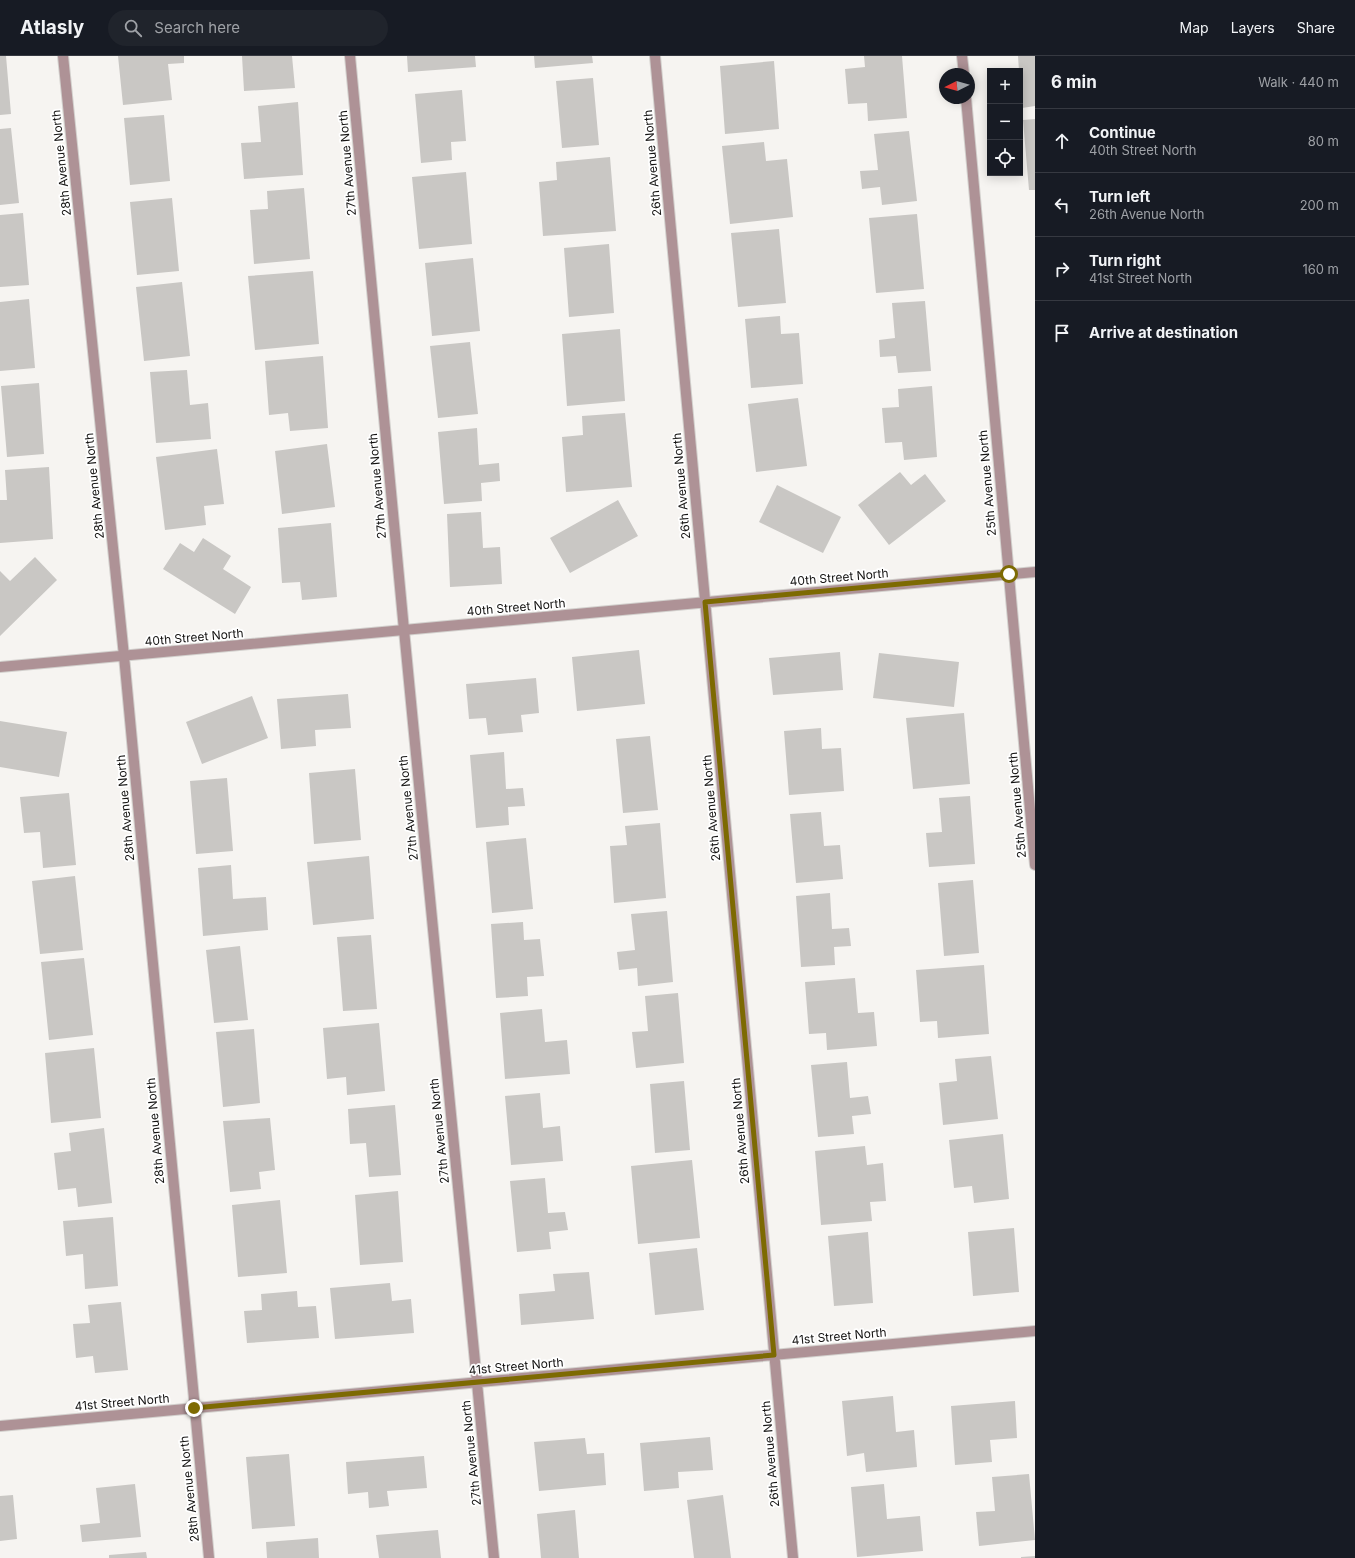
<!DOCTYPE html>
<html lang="en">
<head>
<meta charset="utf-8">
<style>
	:root { --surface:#171b24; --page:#20242c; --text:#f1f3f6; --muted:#9ea1a6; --line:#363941 }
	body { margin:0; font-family:Inter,sans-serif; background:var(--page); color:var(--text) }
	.controls { position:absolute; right:12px; top:12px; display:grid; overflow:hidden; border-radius:0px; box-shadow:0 2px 10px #0003 }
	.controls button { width:36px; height:36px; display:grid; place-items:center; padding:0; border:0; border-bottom:1px solid var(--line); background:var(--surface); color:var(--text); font:20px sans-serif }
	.compass { position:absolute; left:939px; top:12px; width:36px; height:36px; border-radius:50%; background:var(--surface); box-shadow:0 2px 10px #0003; rotate:265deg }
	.stop { position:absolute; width:12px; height:12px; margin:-9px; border:3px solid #7d6a02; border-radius:50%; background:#fff }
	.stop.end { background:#7d6a02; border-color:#fff; box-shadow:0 1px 4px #0008 }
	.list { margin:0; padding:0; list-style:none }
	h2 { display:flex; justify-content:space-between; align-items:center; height:52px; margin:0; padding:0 16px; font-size:17px }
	h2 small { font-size:13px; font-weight:400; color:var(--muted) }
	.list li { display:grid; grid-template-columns:26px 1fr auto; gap:12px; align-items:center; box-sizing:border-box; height:64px; padding:0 16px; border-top:1px solid var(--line) }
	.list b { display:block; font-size:15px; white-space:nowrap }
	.list p { margin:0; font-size:13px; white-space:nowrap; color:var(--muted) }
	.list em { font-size:13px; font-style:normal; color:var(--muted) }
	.icon { flex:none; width:22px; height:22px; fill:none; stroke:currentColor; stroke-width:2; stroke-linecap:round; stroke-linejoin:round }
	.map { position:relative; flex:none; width:1035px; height:1502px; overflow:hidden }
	header { display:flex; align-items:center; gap:24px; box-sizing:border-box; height:56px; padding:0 20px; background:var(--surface); border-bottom:1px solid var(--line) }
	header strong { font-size:19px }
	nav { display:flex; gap:22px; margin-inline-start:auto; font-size:14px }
	.search { width:280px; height:36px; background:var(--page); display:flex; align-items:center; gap:10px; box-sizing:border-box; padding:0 14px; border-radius:22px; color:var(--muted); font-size:15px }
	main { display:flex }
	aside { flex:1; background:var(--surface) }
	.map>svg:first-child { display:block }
</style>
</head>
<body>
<header>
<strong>Atlasly</strong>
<div class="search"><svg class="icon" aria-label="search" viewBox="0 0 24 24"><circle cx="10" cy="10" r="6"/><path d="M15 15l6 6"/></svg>Search here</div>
<nav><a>Map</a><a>Layers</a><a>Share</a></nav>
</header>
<main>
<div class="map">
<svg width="1035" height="1502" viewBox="0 0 1035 1502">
	<rect width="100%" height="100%" fill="#f6f4f1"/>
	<path fill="#c9c7c4" d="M0 0H6L11 58 0 59Z
		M118 0H184V7L168 8 172 44 123 49Z
		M242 0H292L295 32 244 35Z
		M407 0H475L476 11 408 16Z
		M534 0H592L593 7 535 12Z
		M864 0H902L907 62 868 65 867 47 848 48 845 13 865 11Z
		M1018 0H1035V50L1022 52 1020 15H1019Z
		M774 5 779 73 725 78 720 10Z
		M593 22 599 89 562 92 556 25Z
		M462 34 466 85 451 86 452 104 421 107 415 38Z
		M298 46 303 119 244 123 241 87 261 86 258 50Z
		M164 59 170 125 130 129 124 62Z
		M1035 63V134H1029L1023 64Z
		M11 72 19 147 0 149V73Z
		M909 75 917 145 882 149 880 131 862 133 860 115 878 114 874 78Z
		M764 86 766 105 787 103 793 161 730 168 722 90Z
		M610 101 616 175 543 180 539 126 557 124 556 106Z
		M466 116 472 188 419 193 412 121Z
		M304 132 310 203 254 208 250 154 268 153 267 135Z
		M172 142 179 215 137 219 130 146Z
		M23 157 29 229 0 231V159Z
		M917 158 924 233 876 237 869 162Z
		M779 173 786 247 738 251 731 177Z
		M609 188 614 257 569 261 564 192Z
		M473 202 480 275 432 280 425 207Z
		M313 215 319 288 255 294 248 220Z
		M182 226 190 300 144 305 136 231Z
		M29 243 35 312 0 315V246Z
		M925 245 931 315 898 317 896 300 880 301 879 284 895 282 892 247Z
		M780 260 781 278 799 277 803 328 751 332 745 263Z
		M620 273 625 345 567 350 562 278Z
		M470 286 478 358 438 362 430 290Z
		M323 300 328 372 290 375 288 357 269 359 265 305Z
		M187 314 190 349 208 347 211 383 156 387 150 316Z
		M39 327 44 398 7 401 1 330Z
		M932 330 937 401 904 404 902 386 885 387 882 352 899 351 898 333Z
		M798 342 807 410 756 416 748 348Z
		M625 357 632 431 566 436 562 381 583 379 582 360Z
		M477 372 479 409 499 407 500 425 481 427 482 445 444 448 438 376Z
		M327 388 335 451 282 458 275 395Z
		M217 393 224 448 204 450 206 469 165 474 156 401Z
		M49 411 53 483 0 487V444H7L5 414Z
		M900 416 911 429 925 418 946 445 889 489 858 449Z
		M777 429 841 461 823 497 759 466Z
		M618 444 638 480 570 517 550 482Z
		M481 456 483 492 500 491 502 528 450 531 447 458Z
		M331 467 337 541 302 544 300 526 282 527 278 472Z
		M203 482 231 500 223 513 251 531 235 558 163 513 180 487 194 496Z
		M35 501 57 524 0 580V515L10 525Z
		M639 594 645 648 577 655 572 601Z
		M840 596 843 634 773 639 769 602Z
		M879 597 959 606 954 651 873 642Z
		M536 622 539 657 521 659 523 676 488 679 486 662 469 663 466 628Z
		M348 638 351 672 315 674 316 690 281 693 277 643Z
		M252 640 268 682 202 708 186 666Z
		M964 657 970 728 913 733 906 662Z
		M0 665 67 676 59 721 0 711Z
		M821 672 822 693 841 692 844 735 789 739 784 675Z
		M650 680 658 754 623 757 616 683Z
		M504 696 506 733 523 732 525 750 508 751 509 769 476 772 470 699Z
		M355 713 361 784 314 788 309 717Z
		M227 722 233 795 196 798 190 725Z
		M69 737 76 809 43 812 40 776 24 777 20 741Z
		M970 740 975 808 929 811 926 777 942 776 939 742Z
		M821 756 824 790 840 789 843 823 796 827 790 758Z
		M660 767 666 842 614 847 610 790 627 789 625 770Z
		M526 782 533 853 492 857 486 786Z
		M369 800 374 863 313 869 307 806Z
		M231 809 233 843 266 841 268 874 203 880 198 812Z
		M75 820 83 894 40 898 32 825Z
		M973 824 979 897 944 900 938 827Z
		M830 837 832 873 849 872 851 890 834 891 835 909 801 911 796 840Z
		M667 855 673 926 638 930 637 912 619 914 617 896 635 894 631 858Z
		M523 866 524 884 540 883 544 920 527 921 528 940 496 942 491 868Z
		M371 879 377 953 343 955 337 881Z
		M240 890 248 964 214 967 206 894Z
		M84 902 93 979 49 984 41 906Z
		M984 909 989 978 938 982 937 965 920 966 916 914Z
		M855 922 858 957 874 956 877 990 827 994 826 977 809 978 805 926Z
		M678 937 684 1007 636 1012 632 976 648 975 645 940Z
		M542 953 545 986 567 984 570 1018 505 1023 500 957Z
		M379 967 385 1035 347 1039 346 1021 327 1023 323 972Z
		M254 973 260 1047 223 1051 216 976Z
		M94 992 101 1062 51 1067 45 997Z
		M991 1000 998 1063 943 1069 939 1027 957 1025 955 1003Z
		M847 1006 850 1042 868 1040 871 1058 852 1060 854 1078 818 1081 811 1009Z
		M684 1025 690 1094 655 1097 650 1028Z
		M540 1037 543 1072 560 1070 563 1105 511 1109 505 1040Z
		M395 1049 401 1119 369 1121 366 1087 350 1088 348 1053Z
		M270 1062 275 1114 259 1116 261 1133 230 1136 223 1065Z
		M104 1072 112 1147 78 1151 76 1132 58 1134 54 1097 71 1095 69 1077Z
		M1003 1078 1009 1143 974 1147 972 1130 954 1132 949 1084Z
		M865 1090 867 1109 883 1107 886 1145 870 1146 872 1165 821 1169 815 1095Z
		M692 1104 700 1182 638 1188 631 1110Z
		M545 1122 548 1157 565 1156 568 1174 549 1176 551 1193 517 1196 510 1125Z
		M398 1135 403 1206 360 1209 355 1139Z
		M280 1144 287 1217 238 1221 232 1149Z
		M113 1161 118 1230 85 1233 83 1198 66 1200 63 1165Z
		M1014 1172 1019 1236 973 1240 968 1176Z
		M868 1176 873 1247 834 1250 828 1180Z
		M697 1192 704 1254 655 1259 649 1197Z
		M589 1216 594 1263 521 1269 519 1238 555 1235 553 1218Z
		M390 1227 392 1245 411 1243 414 1277 335 1283 330 1232Z
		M297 1235 298 1251 316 1250 319 1282 247 1287 244 1255 262 1254 261 1238Z
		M121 1246 128 1314 95 1317 93 1300 76 1302 73 1268 90 1267 88 1249Z
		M893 1340 896 1376 914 1374 917 1411 866 1416 864 1397 847 1400 842 1345Z
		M1015 1345 1017 1382 990 1384 992 1406 955 1409 951 1350Z
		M710 1381 713 1414 678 1416 679 1432 644 1435 640 1387Z
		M585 1382 587 1398 604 1397 606 1429 539 1435 534 1386Z
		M289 1398 295 1470 252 1473 246 1401Z
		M424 1400 427 1432 387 1435 389 1450 369 1452 368 1436 348 1438 346 1406Z
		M1029 1418 1035 1484 979 1490 976 1456 995 1455 992 1421Z
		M135 1428 141 1481 82 1486 80 1469 100 1467 96 1432Z
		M884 1428 887 1463 920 1460 923 1495 857 1501 851 1431Z
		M13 1439 17 1483 0 1485V1440Z
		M723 1439 731 1502H694L687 1444Z
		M575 1454 579 1502H541L537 1458Z
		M438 1474 441 1502H379L376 1479Z
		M318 1482 319 1502H267L266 1486Z
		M146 1496 147 1502H109V1499Z
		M1035 1500V1502H1021V1501Z"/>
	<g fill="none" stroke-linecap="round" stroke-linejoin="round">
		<g stroke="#d2d0cd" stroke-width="12">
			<path id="minor" d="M63 0 124 600 209 1502
				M350 0 404 574 494 1502
				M655 0 793 1502
				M962 0 964 18
				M966 42 1035 809
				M0 611 1035 516
				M0 1370 1035 1275"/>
		</g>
		<use href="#minor" stroke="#ae9296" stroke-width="10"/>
	</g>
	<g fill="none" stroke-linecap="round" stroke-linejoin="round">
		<path stroke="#7d6a02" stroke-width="5" d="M194 1352 774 1299 705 546 1009 518"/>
	</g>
	<g text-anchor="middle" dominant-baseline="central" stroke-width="3.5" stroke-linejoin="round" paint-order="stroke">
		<g font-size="12" fill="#141312" stroke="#fff">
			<text transform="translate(61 107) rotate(-96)">28th Avenue North</text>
			<text transform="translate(347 107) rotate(-95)">27th Avenue North</text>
			<text transform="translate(652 107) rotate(-95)">26th Avenue North</text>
			<text transform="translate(987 427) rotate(-95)">25th Avenue North</text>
			<text transform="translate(94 430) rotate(-96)">28th Avenue North</text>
			<text transform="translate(377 430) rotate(-95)">27th Avenue North</text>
			<text transform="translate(681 430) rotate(-95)">26th Avenue North</text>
			<text transform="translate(839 521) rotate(-5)">40th Street North</text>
			<text transform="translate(516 551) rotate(-5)">40th Street North</text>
			<text transform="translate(194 581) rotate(-5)">40th Street North</text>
			<text transform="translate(1017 749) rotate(-95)">25th Avenue North</text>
			<text transform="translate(125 752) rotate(-95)">28th Avenue North</text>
			<text transform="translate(408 752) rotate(-96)">27th Avenue North</text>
			<text transform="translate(711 752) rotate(-95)">26th Avenue North</text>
			<text transform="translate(155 1075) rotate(-95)">28th Avenue North</text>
			<text transform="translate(439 1075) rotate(-96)">27th Avenue North</text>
			<text transform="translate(740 1075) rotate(-95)">26th Avenue North</text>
			<text transform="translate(839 1280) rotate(-5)">41st Street North</text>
			<text transform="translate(516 1310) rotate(-5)">41st Street North</text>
			<text transform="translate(122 1346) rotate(-5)">41st Street North</text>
			<text transform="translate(471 1397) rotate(-96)">27th Avenue North</text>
			<text transform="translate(770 1398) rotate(-95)">26th Avenue North</text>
			<text transform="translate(189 1433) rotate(-96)">28th Avenue North</text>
		</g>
	</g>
</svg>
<div class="controls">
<button>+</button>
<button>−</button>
<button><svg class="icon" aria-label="locate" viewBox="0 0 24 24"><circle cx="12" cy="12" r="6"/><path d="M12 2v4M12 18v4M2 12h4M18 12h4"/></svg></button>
</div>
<svg class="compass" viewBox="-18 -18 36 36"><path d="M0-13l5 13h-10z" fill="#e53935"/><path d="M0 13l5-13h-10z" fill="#9ea1a6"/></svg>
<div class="stop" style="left:1009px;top:518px"></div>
<div class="stop end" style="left:194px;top:1352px"></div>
</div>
<aside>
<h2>6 min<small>Walk · 440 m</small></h2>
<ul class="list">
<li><svg class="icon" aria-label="ahead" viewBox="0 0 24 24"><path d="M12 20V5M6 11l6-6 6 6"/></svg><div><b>Continue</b><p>40th Street North</p></div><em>80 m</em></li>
<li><svg class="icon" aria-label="left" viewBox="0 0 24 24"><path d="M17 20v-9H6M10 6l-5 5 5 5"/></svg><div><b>Turn left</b><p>26th Avenue North</p></div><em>200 m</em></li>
<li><svg class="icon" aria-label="right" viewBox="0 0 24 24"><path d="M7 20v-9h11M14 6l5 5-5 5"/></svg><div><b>Turn right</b><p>41st Street North</p></div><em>160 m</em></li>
<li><svg class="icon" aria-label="arrive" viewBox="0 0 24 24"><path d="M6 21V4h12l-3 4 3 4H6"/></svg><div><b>Arrive at destination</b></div></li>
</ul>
</aside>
</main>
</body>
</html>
